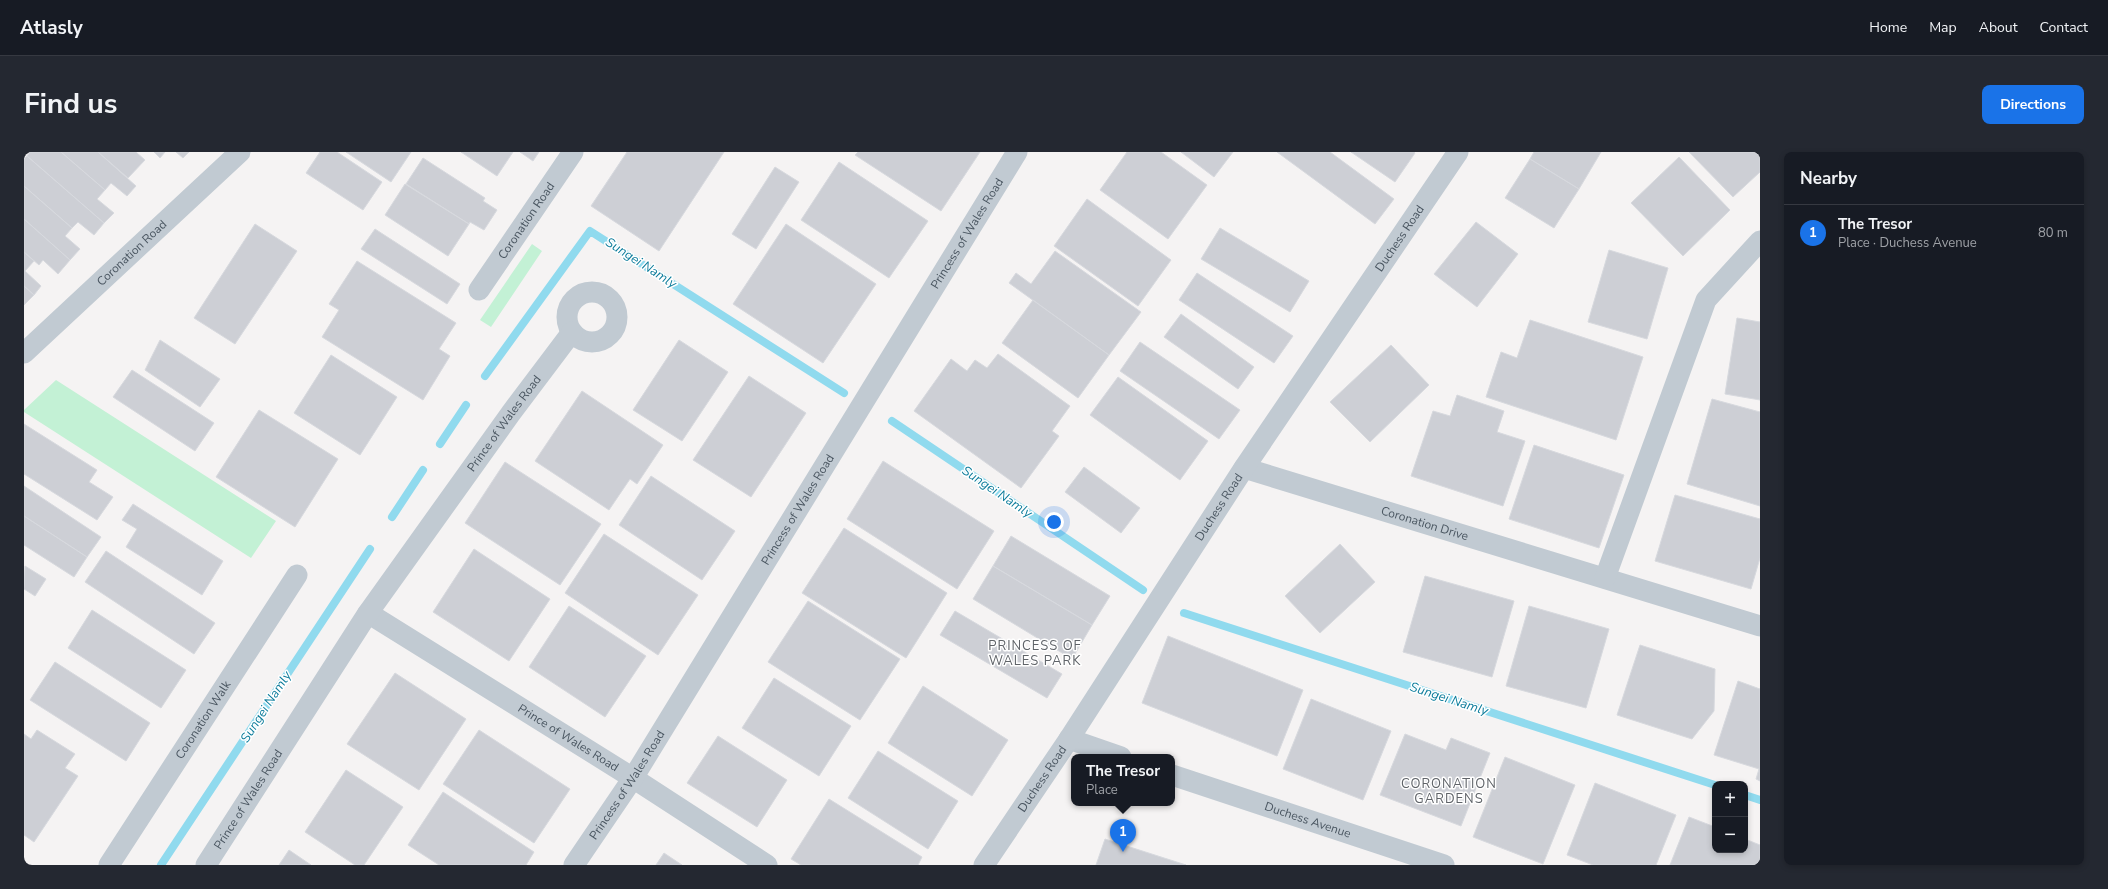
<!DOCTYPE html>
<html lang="en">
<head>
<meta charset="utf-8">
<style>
	:root { --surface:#171b24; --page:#242831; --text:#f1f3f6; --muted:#9ea1a6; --line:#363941; --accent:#1a73e8 }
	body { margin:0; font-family:"Nunito Sans",sans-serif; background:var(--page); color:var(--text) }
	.controls { position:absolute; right:12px; bottom:12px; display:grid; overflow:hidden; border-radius:8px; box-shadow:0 2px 6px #0003 }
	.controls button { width:36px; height:36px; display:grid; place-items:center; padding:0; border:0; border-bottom:1px solid var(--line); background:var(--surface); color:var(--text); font:20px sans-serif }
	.you { position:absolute; left:1030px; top:370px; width:14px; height:14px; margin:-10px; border:3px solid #fff; border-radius:50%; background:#1a73e8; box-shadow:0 0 0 6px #1a73e833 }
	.badge { display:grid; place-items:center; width:26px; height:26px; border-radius:50%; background:var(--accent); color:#fff; font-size:13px; font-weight:700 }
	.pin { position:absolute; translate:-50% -33px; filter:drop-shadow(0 1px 2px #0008) }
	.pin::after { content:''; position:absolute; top:21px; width:14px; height:12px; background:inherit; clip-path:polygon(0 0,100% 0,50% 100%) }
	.popup { position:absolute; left:1047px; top:602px; width:104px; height:52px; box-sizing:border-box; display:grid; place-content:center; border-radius:8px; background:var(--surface); filter:drop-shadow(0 1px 3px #0005); font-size:13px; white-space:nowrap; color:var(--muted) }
	.popup b { font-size:15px; color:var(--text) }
	.popup::after { content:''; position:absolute; left:50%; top:100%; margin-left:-8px; border:8px solid transparent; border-top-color:var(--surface) }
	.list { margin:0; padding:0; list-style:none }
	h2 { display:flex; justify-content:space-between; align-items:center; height:52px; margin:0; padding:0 16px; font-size:17px }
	h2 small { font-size:13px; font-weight:400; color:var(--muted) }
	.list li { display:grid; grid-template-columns:26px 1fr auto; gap:12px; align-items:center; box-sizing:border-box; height:56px; padding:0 16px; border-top:1px solid var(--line) }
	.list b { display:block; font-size:15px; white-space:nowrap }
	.list p { margin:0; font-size:13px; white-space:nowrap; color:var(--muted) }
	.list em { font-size:13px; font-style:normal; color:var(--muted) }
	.map { position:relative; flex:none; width:1736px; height:713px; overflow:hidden; border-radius:8px }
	header { display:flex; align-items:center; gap:24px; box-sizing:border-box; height:56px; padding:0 20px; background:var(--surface); border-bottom:1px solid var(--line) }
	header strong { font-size:19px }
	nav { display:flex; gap:22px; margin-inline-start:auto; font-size:14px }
	.intro { display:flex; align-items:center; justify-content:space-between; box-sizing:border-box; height:96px; padding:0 24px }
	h1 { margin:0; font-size:28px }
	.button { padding:10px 18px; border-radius:8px; background:var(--accent); color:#fff; font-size:14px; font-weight:700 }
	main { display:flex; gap:24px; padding:0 24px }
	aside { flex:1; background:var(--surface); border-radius:8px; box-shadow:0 2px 6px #0003 }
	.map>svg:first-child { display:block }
</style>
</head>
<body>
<header>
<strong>Atlasly</strong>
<nav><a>Home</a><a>Map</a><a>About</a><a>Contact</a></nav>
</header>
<div class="intro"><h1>Find us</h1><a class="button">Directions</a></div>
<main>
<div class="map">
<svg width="1736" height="713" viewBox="0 0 1736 713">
	<rect width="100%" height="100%" fill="#f5f3f3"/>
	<path fill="#c3f1d5" d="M508 92 518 99 467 175 456 168Z
		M32 228 252 369 227 406 0 260V258Z"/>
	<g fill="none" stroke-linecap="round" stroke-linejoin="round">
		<path stroke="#90daee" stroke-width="8" d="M461 224 566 79 820 241
			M868 269 1119 438
			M416 292 442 253
			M368 365 399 318
			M1160 461 1691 633
			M1721 643 1736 648
			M137 713 346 397"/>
	</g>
	<path fill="#cdcfd5" stroke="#d7d9de" d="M6 0H37L81 38 73 47 90 61 80 71 3 4Z
		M37 0H74L112 34 103 44 87 31 81 38Z
		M74 0H112L121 8 104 26Z
		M130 0H141L136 6Z
		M152 0H165L159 6Z
		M296 0H313L358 30 339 58 282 21Z
		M322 0H387L367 30Z
		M437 0H489L473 24Z
		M496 0H515L509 9Z
		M603 0H700L635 99 567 54Z
		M834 0H956L917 59 831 3Z
		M1103 0H1137L1183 33 1144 87 1076 38Z
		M1157 0H1209L1190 25Z
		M1253 0H1306L1370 47 1351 72Z
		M1327 0H1390L1391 1 1371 30Z
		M1510 0H1577L1555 37 1506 7Z
		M1665 0H1736V20L1709 45Z
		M3 4 80 71 70 83 54 70 48 76 0 34V7Z
		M1655 5 1706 58 1659 104 1607 51Z
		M399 6 461 46 459 49 473 58 460 78 446 70 445 72 382 32Z
		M1506 7 1555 37 1530 76 1481 46Z
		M815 10 904 69 865 126 777 68Z
		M751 15 775 30 732 97 708 82Z
		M381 32 445 72 424 104 361 63Z
		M0 34 48 76 41 84 56 97 46 108 0 67Z
		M1063 47 1147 108 1114 154 1030 94Z
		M0 67 46 108 34 122 19 108 15 113 0 100Z
		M1452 70 1494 102 1453 155 1410 122Z
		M231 72 273 99 211 192 170 166Z
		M762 72 852 132 799 211 709 152Z
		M1196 76 1285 129 1266 160 1177 107Z
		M351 77 436 132 423 152 337 97Z
		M1585 98 1644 116 1623 187 1564 170Z
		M1031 99 1117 160 1085 203 985 131 992 121 1007 132Z
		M0 100 10 109 1 119 17 134 10 143 0 134Z
		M333 109 432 171 415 197 426 204 399 248 298 185 315 158 305 152Z
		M1173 121 1269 184 1250 211 1155 148Z
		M0 134 10 143 0 153Z
		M1009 148 1085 203 1054 246 978 191Z
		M1157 162 1230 215 1214 237 1140 185Z
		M1713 166 1736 170V248L1701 242Z
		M1506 168 1619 205 1592 288 1462 245 1477 200 1493 206Z
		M136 188 196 227 176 255 121 218Z
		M655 188 704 220 658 289 609 258Z
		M1116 190 1216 258 1195 287 1096 219Z
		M1367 193 1405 233 1346 290 1306 250Z
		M974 202 1046 254 1028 279 1035 284 997 336 890 259 927 207 943 219 951 208 963 216Z
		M307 203 373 245 336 303 270 261Z
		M108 218 190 271 171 299 89 245Z
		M725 224 782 261 727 345 669 308Z
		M1094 225 1184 289 1156 328 1066 263Z
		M558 239 639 293 613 332 606 327 585 358 511 309Z
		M1433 243 1480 259 1473 280 1501 289 1479 354 1387 324 1409 259 1426 264Z
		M1688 247 1736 260V354L1663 332Z
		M235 258 314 307 271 375 192 325Z
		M0 272 73 318 65 330 89 345 73 368 0 322Z
		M1510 293 1600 323 1575 396 1485 367Z
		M859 309 970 379 933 437 823 367Z
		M481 310 577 372 536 433 441 371Z
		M1060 315 1116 356 1097 381 1041 340Z
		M627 324 711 379 678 428 595 373Z
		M0 334 77 385 63 405 0 364Z
		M1651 343 1736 367V406L1727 437 1631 409Z
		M109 352 199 409 178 443 102 395 113 377 98 368Z
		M0 364 63 405 50 425 0 393Z
		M820 376 923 441 882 506 778 441Z
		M580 382 674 443 634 503 541 441Z
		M987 384 1086 444 1068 473 969 414Z
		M1316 392 1351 430 1296 481 1261 444Z
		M450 397 526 447 485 509 409 460Z
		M82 399 191 471 170 502 61 430Z
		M1 414 22 427 11 444 0 437Z
		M969 414 1068 473 1048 507 949 447Z
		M1401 424 1490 449 1468 525 1379 500Z
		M784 449 876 507 836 568 744 510Z
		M545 454 622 504 581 565 505 515Z
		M1505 454 1585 477 1562 556 1482 534Z
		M68 458 162 518 137 556 44 496Z
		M931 459 1038 522 1023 546 916 483Z
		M1144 484 1279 538 1253 604 1118 551Z
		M1616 493 1691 517 1690 559 1668 587 1593 563Z
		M31 510 126 571 102 609 6 548Z
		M371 521 442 567 395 638 323 592Z
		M750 526 827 574 795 624 718 576Z
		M1714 529 1736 537V629L1732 627 1735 617 1690 603Z
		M899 534 984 588 948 644 864 591Z
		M1287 547 1367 579 1339 648 1259 617Z
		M13 578 51 602 41 616 54 624 10 690 0 683V582L7 587Z
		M455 578 546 637 510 691 419 632Z
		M1381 582 1422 598 1427 586 1466 601 1437 674 1356 643Z
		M694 584 763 628 733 675 663 631Z
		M854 599 934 649 904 697 824 646Z
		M1481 605 1551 633 1519 712 1449 685Z
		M322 618 379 655 340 713H331L281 680Z
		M1571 631 1652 663 1632 713H1569L1543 703Z
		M419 640 510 700 502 713H415L384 693Z
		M805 647 898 705 894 713H777L767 707Z
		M1665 665 1691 675V698H1721V687L1736 693V713H1646Z
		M1081 687 1162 713H1072Z
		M265 698 287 713H255Z
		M640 701 658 713H632Z"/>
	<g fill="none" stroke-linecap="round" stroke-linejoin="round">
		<g stroke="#c1cad2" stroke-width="21">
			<path id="s1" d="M455 138 549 0"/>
			<circle cx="568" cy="165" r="25"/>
			<path id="s2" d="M0 201 216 0"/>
			<path id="s3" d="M1220 316 1736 474"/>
			<path d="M1581 426 1682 148 1736 89"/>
			<path id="s4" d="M344 461 609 626 743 713"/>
			<path d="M1045 587 1097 605"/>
			<path id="s5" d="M1148 623 1420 713"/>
			<path id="s6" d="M85 713 273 423"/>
			<path id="s7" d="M182 713 344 461 487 261 548 180"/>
			<path id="s8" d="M550 713 609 626 993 0"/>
			<path id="s9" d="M960 713 1045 587 1220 316 1434 0"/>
		</g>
	</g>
	<g text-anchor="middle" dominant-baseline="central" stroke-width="3" stroke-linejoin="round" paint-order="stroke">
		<g font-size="12" fill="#4a5661" stroke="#fff">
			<text stroke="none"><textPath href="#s1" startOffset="84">Coronation Road</textPath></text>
			<text stroke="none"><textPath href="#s8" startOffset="744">Princess of Wales Road</textPath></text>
			<text stroke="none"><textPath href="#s9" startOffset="752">Duchess Road</textPath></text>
			<text stroke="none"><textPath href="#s2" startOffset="147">Coronation Road</textPath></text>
			<text stroke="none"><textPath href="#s7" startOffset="533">Prince of Wales Road</textPath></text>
			<text stroke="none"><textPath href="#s9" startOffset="428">Duchess Road</textPath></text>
			<text stroke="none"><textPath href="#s8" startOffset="420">Princess of Wales Road</textPath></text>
			<text stroke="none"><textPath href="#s3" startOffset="189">Coronation Drive</textPath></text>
			<text stroke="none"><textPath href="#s6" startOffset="173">Coronation Walk</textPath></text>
			<text stroke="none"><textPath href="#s4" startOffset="236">Prince of Wales Road</textPath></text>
			<text stroke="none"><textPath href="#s9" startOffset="104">Duchess Road</textPath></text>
			<text stroke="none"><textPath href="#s8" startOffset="96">Princess of Wales Road</textPath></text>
			<text stroke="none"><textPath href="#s7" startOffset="78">Prince of Wales Road</textPath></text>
			<text stroke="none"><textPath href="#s5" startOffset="143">Duchess Avenue</textPath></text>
		</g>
		<g font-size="13" font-style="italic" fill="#0c7c9b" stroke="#fff">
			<text transform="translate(617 111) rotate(33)">Sungei Namly</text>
			<text transform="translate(973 340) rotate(34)">Sungei Namly</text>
			<text transform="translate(1425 547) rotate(18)">Sungei Namly</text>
			<text transform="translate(242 555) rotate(-57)">Sungei Namly</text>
		</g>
		<g font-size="13" letter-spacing="1" fill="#5f6368" stroke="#fff">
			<text x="1011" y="494">PRINCESS OF<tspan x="1011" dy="15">WALES PARK</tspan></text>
			<text x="1425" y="632">CORONATION<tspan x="1425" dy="15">GARDENS</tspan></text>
		</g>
	</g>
</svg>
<div class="controls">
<button>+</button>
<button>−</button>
</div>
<div class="you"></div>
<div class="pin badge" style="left:1099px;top:700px">1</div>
<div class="popup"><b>The Tresor</b>Place</div>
</div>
<aside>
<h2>Nearby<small></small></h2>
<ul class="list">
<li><span class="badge">1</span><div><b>The Tresor</b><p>Place · Duchess Avenue</p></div><em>80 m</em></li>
</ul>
</aside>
</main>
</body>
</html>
